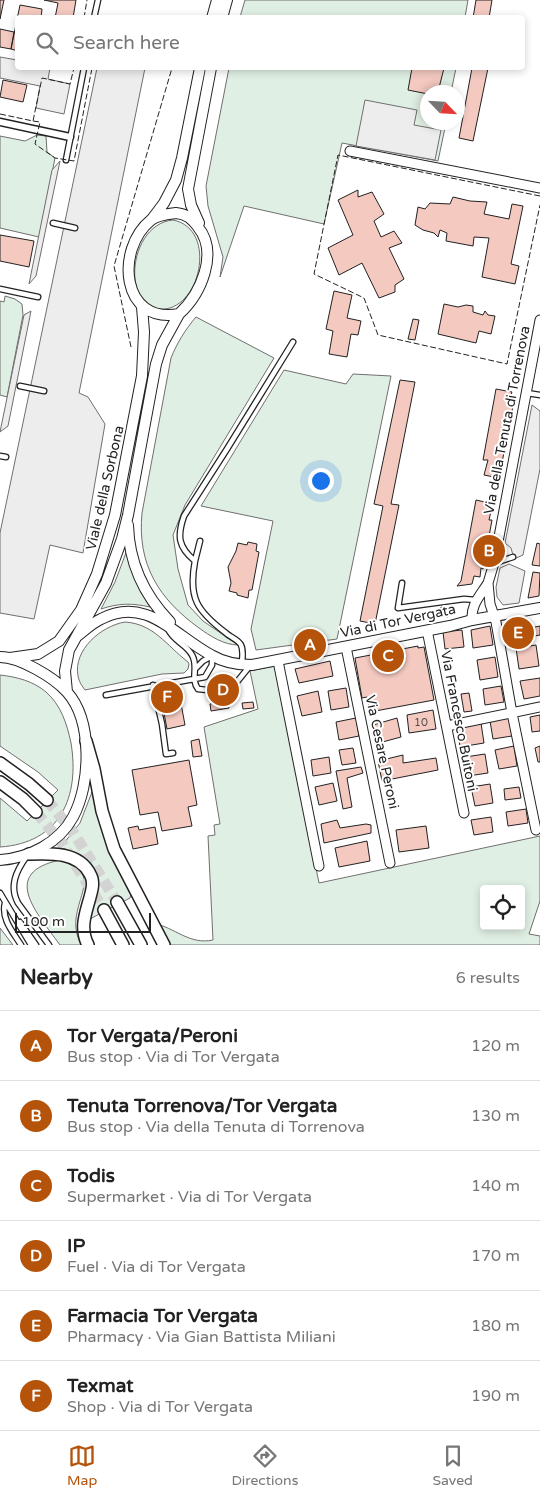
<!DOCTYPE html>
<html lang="en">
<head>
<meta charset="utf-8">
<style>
	:root { --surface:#fff; --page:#f2f2f2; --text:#222; --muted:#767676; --line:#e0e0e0; --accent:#b45309 }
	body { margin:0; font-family:"Varela Round",sans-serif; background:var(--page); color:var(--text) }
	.controls { position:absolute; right:15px; bottom:15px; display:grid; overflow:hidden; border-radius:5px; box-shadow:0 2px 8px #0003 }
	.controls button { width:45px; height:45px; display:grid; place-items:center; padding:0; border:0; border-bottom:1px solid var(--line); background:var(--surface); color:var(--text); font:25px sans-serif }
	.compass { position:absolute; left:420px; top:85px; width:45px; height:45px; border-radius:50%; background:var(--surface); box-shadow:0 2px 8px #0003; rotate:115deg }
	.scale { position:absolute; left:15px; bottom:12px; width:136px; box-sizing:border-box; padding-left:5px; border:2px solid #222; border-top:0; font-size:14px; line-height:18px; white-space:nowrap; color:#222; -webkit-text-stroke:4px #fff; paint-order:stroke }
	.you { position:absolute; left:320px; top:480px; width:18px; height:18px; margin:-12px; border:4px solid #fff; border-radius:50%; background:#1a73e8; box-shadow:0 0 0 8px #1a73e833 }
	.badge { display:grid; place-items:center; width:32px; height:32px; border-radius:50%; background:var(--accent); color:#fff; font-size:16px; font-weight:700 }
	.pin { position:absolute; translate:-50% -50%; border:2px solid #fff; box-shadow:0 1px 5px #0006 }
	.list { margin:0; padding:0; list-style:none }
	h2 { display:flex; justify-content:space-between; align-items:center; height:65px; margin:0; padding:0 20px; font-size:21px }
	h2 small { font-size:16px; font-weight:400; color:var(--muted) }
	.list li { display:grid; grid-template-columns:32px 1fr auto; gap:15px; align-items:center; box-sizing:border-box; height:70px; padding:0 20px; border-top:1px solid var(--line) }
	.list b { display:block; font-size:19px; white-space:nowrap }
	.list p { margin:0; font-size:16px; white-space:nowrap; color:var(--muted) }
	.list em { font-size:16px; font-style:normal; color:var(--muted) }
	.icon { flex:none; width:28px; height:28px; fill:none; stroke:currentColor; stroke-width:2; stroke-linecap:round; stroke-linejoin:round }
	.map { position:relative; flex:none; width:540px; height:945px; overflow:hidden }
	.search { position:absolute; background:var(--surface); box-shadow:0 2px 8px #0003; left:15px; right:15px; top:15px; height:55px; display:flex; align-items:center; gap:12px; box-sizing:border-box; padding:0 18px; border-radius:5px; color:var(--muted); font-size:19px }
	.sheet { height:485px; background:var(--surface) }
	nav { display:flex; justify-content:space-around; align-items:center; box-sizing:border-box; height:70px; border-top:1px solid var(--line); background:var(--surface); font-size:14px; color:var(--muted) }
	nav a { display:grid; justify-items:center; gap:2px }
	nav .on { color:var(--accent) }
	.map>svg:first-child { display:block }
</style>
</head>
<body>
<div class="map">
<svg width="540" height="945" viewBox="0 0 540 945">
	<rect width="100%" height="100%" fill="#fff"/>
	<path fill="#e0efe3" stroke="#6f6f6f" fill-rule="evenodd" d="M245 0H468L465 17H240Z
		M229 68H456L451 92H428V122L446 123 438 161 342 143 324 224 244 206 220 277 223 257 208 206 206 186Z
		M37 135 46 136 47 152 55 158 39 237 0 228V136L25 141Z
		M173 220C219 229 200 313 159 309 121 305 129 224 173 220Z
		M5 296 15 299 22 304 23 315 7 397 0 395V301L4 302Z
		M196 317 274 358 185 505 173 535 178 569 188 605 203 621 238 645C224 645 210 636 199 628 159 599 137 565 142 513L171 358C177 343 185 330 196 317Z
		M284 370 346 384 353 374 391 376 337 639 256 650 251 629 273 521 201 506Z
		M127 550 136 581 150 607C132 603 119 603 101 609L115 582Z
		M125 622C154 624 166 645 188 662L189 664 188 669 184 673 162 674 85 690C82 686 79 682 78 676 73 650 101 626 125 622Z
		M275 666 319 883 540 836V901L529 934 540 936V945H164L153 923C176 928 189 945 213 940L208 836 215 835 214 825 220 824 204 727 258 709 250 671ZM484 889H521V926H484Z
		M0 675C17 677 33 681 46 692 61 705 67 724 71 743 80 797 60 843 0 847V798L27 821 58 790 38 772 0 746Z
		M92 792C100 829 113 862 131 894L130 898 88 920C100 884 105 857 60 848L80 823Z
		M60 860C100 872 79 891 76 919 75 929 77 936 81 945H60C36 912 0 873 60 860Z
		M0 928 13 945H0Z"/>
	<path fill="#ededed" stroke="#6f6f6f" d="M0 57 17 60 18 68H50L48 79 70 84 64 114 36 108 40 86 0 78Z
		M97 68H145L79 393 88 397 105 424 83 553 50 545 34 619 0 613V533Z
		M365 100 417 110 414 125 441 130 435 160 356 146Z
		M60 161 36 276 29 284 52 170Z
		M31 311 8 426 0 432 24 315Z
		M532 405 540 411V469L523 555 514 559 511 548 505 543Z
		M509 564 525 571 519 603 503 605 497 597 496 587 500 568Z"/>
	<path fill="#f3c9c0" stroke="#222" d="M0 0H4L0 19Z
		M44 0H76L73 18H55L58 3Z
		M476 0H492L489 18H473Z
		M20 5 42 9 41 18H18V51L11 49Z
		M0 29 14 32 11 49 0 47Z
		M412 68H444L438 92H428V94L408 90Z
		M472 68H488L473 141 459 138Z
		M3 80 27 85 23 102 0 97Z
		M358 190V197L372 192 384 214 374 221 381 237 394 231 402 243 389 248 404 279 395 285V292L379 298 362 263 339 275 328 248 353 235 338 200Z
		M453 197 470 201 487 202 484 214 509 219 512 204 523 206 511 264 519 266 515 284 482 277 489 238 474 237 473 246 446 241 447 233 440 230 438 237 434 233 423 230 415 225 418 207 425 209 430 203 450 204Z
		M0 235 34 241 29 267 0 261Z
		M334 291 352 295 347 318 361 321 358 335 351 334 347 357 329 354 333 331 326 329Z
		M444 304 458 307 466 305 473 306V312L483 315 485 311 488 315 495 316 491 334 479 331 476 343 438 334Z
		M413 319 419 320 415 340 408 339Z
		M400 380 415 382 391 504 399 505 375 624 360 621 383 506 374 504Z
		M496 389 512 392 509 400 514 401 499 478 484 475 488 460H483Z
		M476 500 489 503 487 510 491 511 489 520H492L483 569 481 568 480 577 474 576 472 584 457 586 461 581Z
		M248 542 257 544 256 551 259 552 252 590H249L248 598 237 595V593L229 591 231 583 228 567 236 551 238 543 247 545Z
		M537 543 540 544V566L532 565Z
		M533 572 540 573 539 596 528 598Z
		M441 607 450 610 448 617 439 615Z
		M490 626 493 645 473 648 471 630Z
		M540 626V635L513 640 511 632Z
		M462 630 464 647 445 649 443 632Z
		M536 645 539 666 519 669 516 648Z
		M418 646V648L424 647 434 700 370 712 367 697 362 698 355 658Z
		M495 657 498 677 480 680 477 660Z
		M330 661 333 676 299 683 295 669Z
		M540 678V696L524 699 520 681Z
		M501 686 504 702 485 705 483 689Z
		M346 688 349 707 331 710 328 691Z
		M318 691 322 712 302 716 297 696Z
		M179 693 185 725 167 729 161 697Z
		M469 693 472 711 464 712 461 694Z
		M228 700 229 708 211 711 210 704Z
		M253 702 254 708 243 709 242 703Z
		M433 710 436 729 409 733 407 715Z
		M540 715V731L532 732 530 717Z
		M356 718 359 736 339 740 336 722Z
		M397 718 401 737 375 744 373 725Z
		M509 718 512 736 493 739 490 721Z
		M481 723 484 743 460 747 457 726Z
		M199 739 202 756 193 757 191 741Z
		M514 746 517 766 499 769 495 750Z
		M540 746V762H538L535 748Z
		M353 748 356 763 342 765 339 750Z
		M485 754 488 773 468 776 465 757Z
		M403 755V763L436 758 438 770 382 781 378 761Z
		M329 757 331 773 313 776 311 760Z
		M189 760 197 805 188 807 192 826 162 831 158 812 140 815 132 770Z
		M361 767 363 773 347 778 352 807 343 809 336 771Z
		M333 783 337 801 319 805 315 787Z
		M490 784 493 803 475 806 471 787Z
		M519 787 521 798 505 800 504 789Z
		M526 809 528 823 508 826 506 812Z
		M491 817 493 832 474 835 471 820Z
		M337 820 340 828 366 824 371 825V833L324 843 321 824Z
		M138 826 139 830 155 827 158 844 133 849 128 828Z
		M426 826 429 848 399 852 396 830Z
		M367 841 370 861 339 867 335 848Z"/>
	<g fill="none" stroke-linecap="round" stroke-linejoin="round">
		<path stroke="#d3d3d3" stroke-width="11" stroke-dasharray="11 5.5" stroke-linecap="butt" d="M47 800 73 832 117 902
			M36 812 63 845 104 910"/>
		<g stroke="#222" stroke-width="7">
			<path id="service" d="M94 18 98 0
				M66 160 84 68
				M53 223 75 228
				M0 289 38 297
				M20 386 44 391
				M527 393 540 395
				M0 456 6 457
				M195 561 200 541
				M495 563 513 557
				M402 583 398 608 464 599 476 600
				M168 629C173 641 186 644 192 655 199 666 190 679 198 689L216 691 220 688 230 687 232 688 249 667
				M242 664C242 658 244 651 241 645 239 640 230 637 226 633 197 611 188 598 195 561 178 547 177 536 184 516L227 449 293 342
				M153 685 162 724 166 754 173 753
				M216 691 220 693 230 692 232 688
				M106 695 205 677 212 665V656L203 661 195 669
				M27 856C16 871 9 886 18 903L49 945
				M0 893 31 945
				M5 903C1 919 13 932 21 945
				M20 922 36 945"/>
		</g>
		<g stroke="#222" stroke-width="9">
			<path id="pedestrian" d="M0 122 70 137"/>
		</g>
		<g stroke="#222" stroke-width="11">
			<path id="minor" d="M350 151 540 188
				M472 620C471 604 480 596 488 583
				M428 635 464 813
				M346 647 390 863
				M278 661 319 866
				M447 726 540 707
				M536 830 512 713 496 622 490 604 488 583 494 563 540 320"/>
		</g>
		<g stroke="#222" stroke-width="12">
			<path id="tertiary" d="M212 18 217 0
				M222 18 227 0
				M176 213C187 214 192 219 198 227 219 253 201 294 179 314 121 325 115 249 151 220 157 215 168 214 176 213Z
				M152 219 164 203 176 180 182 158 200 68
				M199 223 191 205 188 189 211 68
				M128 525C129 563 144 595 170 622
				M76 637C84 631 92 623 101 619 146 595 175 636 211 655 223 662 238 665 252 665L450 626 472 620 540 608
				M0 657C13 657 25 663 36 669 47 675 59 683 67 692 93 721 91 784 73 817 59 843 29 858 0 860
				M10 658 38 654 59 641 81 610 97 574 115 515 142 376 144 332 142 307
				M67 692 65 671 69 650 106 583 122 539 128 515 156 364 162 345 179 314"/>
		</g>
		<g stroke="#222" stroke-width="14">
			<path id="secondary" d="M86 741 94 769 102 811 114 849 164 945
				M0 763 29 784 47 800
				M0 782 23 799 36 812
				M29 854C51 853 79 852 90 874 93 879 93 884 92 889 88 909 78 925 88 945
				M117 902 141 945
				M104 910 123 945"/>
		</g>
		<use href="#service" stroke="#fff" stroke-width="4.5"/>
		<use href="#pedestrian" stroke="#fff" stroke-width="6"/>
		<use href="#minor" stroke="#fff" stroke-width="9"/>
		<use href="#tertiary" stroke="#fff" stroke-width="10"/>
		<use href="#secondary" stroke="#fff" stroke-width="11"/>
		<path stroke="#222" stroke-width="1" stroke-dasharray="6 2.5" stroke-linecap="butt" d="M84 18 87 0
			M0 114 33 121 42 78 70 84 74 68
			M33 121 40 122 35 144 55 158 74 161 92 68
			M540 196 338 155 314 274 364 298 378 335 507 364 540 205
			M131 347 114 266 172 68"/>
	</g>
	<g text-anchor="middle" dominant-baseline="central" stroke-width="4" stroke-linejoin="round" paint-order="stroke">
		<g font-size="11" fill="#564c4a">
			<text x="421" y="722">10</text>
		</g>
		<g font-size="14" fill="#222" stroke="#fff">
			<text transform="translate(507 420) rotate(-79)">Via della Tenuta di Torrenova</text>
			<text transform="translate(105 488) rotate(-77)">Viale della Sorbona</text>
			<text transform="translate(398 621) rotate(-12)">Via di Tor Vergata</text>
			<text transform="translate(459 721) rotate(79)">Via Francesco Buitoni</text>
			<text transform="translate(382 752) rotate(78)">Via Cesare Peroni</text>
		</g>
	</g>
</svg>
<div class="controls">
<button><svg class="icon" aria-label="locate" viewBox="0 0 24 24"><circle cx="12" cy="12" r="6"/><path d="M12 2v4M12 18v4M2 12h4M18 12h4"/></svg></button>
</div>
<svg class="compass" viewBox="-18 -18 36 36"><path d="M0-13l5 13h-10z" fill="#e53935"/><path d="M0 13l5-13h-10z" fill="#767676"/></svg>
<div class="scale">100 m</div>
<div class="you"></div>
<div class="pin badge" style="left:310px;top:645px">A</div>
<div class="pin badge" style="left:489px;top:551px">B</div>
<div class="pin badge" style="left:388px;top:656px">C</div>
<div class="pin badge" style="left:223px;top:690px">D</div>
<div class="pin badge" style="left:518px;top:633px">E</div>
<div class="pin badge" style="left:167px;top:697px">F</div>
<div class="search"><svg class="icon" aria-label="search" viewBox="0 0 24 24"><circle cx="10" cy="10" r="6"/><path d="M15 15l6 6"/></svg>Search here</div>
</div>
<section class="sheet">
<h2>Nearby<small>6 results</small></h2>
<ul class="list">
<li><span class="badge">A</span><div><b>Tor Vergata/Peroni</b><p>Bus stop · Via di Tor Vergata</p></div><em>120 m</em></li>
<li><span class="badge">B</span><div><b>Tenuta Torrenova/Tor Vergata</b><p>Bus stop · Via della Tenuta di Torrenova</p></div><em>130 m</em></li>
<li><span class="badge">C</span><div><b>Todis</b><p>Supermarket · Via di Tor Vergata</p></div><em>140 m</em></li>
<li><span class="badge">D</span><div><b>IP</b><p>Fuel · Via di Tor Vergata</p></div><em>170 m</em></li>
<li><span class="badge">E</span><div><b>Farmacia Tor Vergata</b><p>Pharmacy · Via Gian Battista Miliani</p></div><em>180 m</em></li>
<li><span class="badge">F</span><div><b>Texmat</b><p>Shop · Via di Tor Vergata</p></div><em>190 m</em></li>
</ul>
</section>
<nav>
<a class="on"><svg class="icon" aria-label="map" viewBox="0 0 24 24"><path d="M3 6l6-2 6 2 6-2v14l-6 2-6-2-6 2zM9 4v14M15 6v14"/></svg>Map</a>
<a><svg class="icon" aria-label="directions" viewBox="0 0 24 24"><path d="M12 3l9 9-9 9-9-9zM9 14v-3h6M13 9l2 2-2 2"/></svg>Directions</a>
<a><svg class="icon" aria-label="saved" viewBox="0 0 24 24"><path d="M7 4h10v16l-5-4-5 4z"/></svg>Saved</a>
</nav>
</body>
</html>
